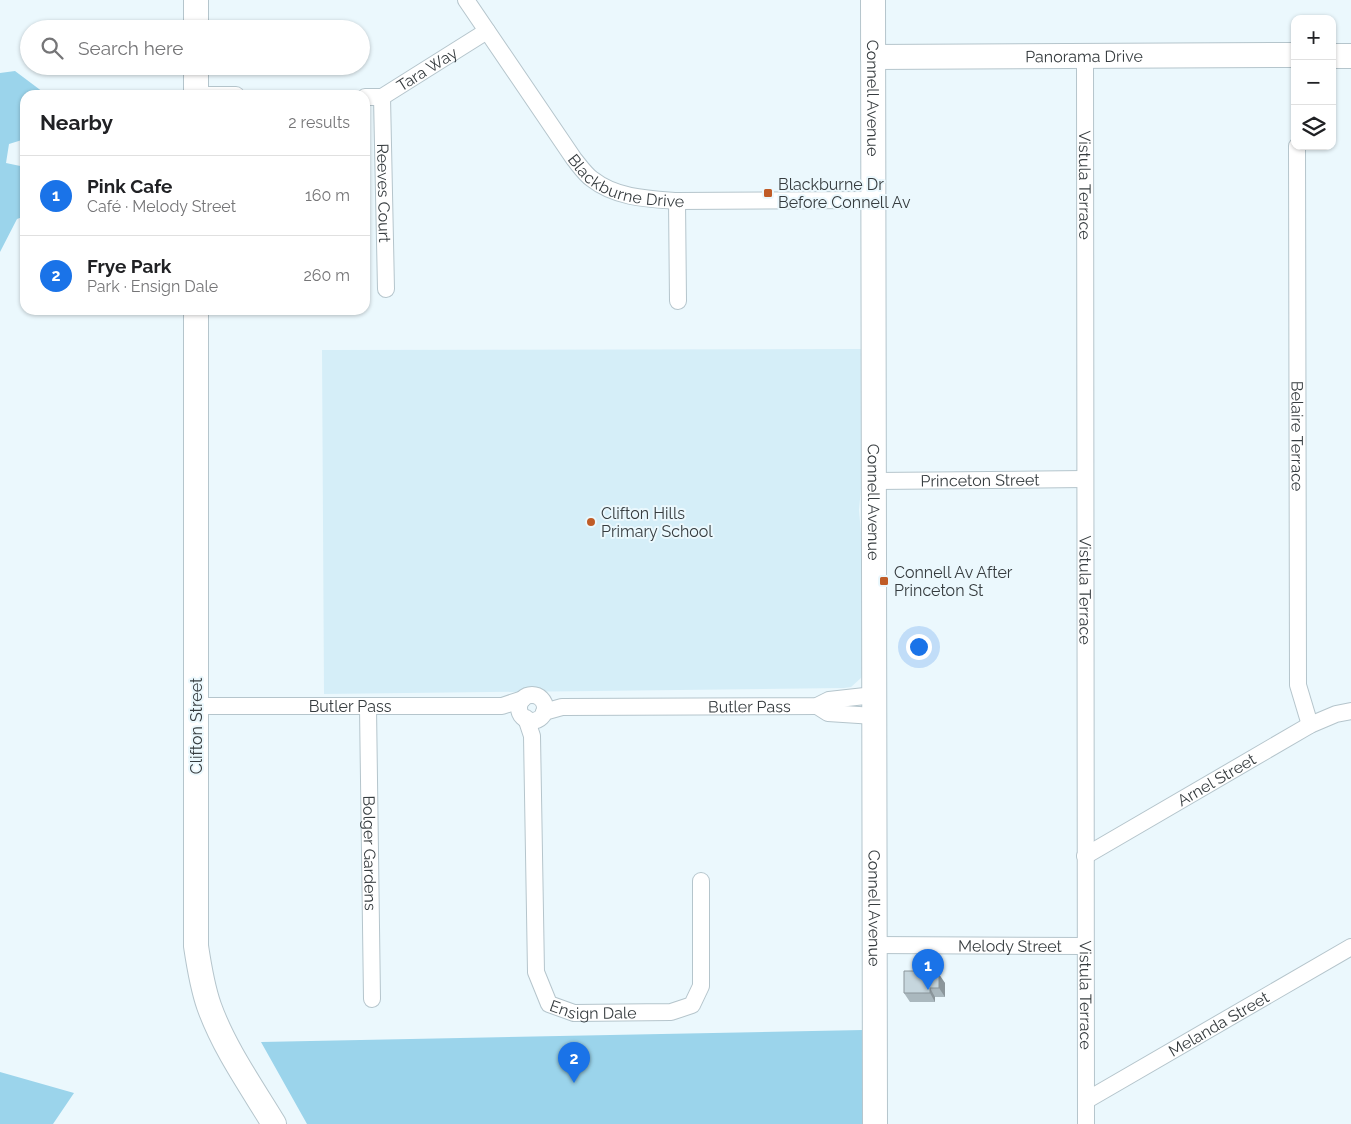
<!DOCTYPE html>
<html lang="en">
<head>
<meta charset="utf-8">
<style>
	:root { --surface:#fff; --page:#f2f2f2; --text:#202124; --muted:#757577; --line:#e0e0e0; --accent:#1a73e8 }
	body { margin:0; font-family:Raleway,sans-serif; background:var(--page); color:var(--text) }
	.controls { position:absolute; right:15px; top:15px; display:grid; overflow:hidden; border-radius:10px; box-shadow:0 1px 4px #0004 }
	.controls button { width:45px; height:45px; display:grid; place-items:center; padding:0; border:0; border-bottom:1px solid var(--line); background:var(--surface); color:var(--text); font:25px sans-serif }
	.you { position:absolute; left:918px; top:646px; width:18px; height:18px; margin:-12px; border:4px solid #fff; border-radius:50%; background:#1a73e8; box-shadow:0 0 0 8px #1a73e833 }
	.badge { display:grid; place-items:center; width:32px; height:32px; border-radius:50%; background:var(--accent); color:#fff; font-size:16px; font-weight:700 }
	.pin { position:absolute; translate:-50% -41px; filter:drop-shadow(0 1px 2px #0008) }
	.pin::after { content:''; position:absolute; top:26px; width:18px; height:15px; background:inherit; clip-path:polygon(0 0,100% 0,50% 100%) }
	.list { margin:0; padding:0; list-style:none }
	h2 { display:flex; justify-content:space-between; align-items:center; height:65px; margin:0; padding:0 20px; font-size:21px }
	h2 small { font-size:16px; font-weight:400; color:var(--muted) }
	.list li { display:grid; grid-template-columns:32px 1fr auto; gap:15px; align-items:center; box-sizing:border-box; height:80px; padding:0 20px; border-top:1px solid var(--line) }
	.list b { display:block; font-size:19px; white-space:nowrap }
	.list p { margin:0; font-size:16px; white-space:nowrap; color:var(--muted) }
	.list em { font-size:16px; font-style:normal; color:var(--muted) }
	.icon { flex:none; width:28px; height:28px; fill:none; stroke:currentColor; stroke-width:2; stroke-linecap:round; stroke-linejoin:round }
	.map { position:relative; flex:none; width:1351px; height:1124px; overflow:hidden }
	.search { position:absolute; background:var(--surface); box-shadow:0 1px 4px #0004; left:20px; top:20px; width:350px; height:55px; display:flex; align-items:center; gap:12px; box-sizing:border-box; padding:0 18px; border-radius:28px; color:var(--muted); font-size:19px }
	.panel { position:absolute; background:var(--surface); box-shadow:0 1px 4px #0004; left:20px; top:90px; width:350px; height:225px; border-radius:15px }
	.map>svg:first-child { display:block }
</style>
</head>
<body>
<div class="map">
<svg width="1351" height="1124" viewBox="0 0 1351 1124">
	<rect width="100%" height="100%" fill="#ebf8fd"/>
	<path fill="#d5eef8" d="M862 349V477L859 510 863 556V671L861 678 851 687 844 688 324 694 322 350Z"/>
	<path fill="#9bd4eb" d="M15 71 47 95H25V139L9 144 6 163 25 167V216L17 219 0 252V73Z
		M863 1030V1124H307L261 1042Z
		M0 1072 74 1093 53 1124H0Z"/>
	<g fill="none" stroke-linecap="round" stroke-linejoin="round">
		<g stroke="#b5c5cc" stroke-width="18">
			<g id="street">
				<path id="s1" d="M466 0 574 159C579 165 585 174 592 179 616 198 648 199 677 201L873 200"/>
				<path id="s2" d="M1085 56 1086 1124"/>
				<path d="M196 95H236"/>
				<path id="s3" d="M365 97H382L487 31"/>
				<path id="s4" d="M382 97 386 289"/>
				<path id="s5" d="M1297 146 1298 685 1310 725"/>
				<path d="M677 201 678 301"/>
				<path id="s6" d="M875 481 1085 479"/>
				<circle cx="532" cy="708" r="13"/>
				<path id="s7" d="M196 706H502L523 699"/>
				<path d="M817 706 828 713 874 716"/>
				<path id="s8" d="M368 707 372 999"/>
				<path id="s9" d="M544 712 562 707 817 706 829 700 874 695"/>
				<path id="s10" d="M526 718 532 736 536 972 549 1004 574 1013 671 1012 692 1005 701 986V881"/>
				<path id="s11" d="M1085 856 1310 725 1336 714 1351 711"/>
				<path id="s12" d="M875 945 1085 946"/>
				<path id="s13" d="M1087 1100 1351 947"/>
			</g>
		</g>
		<g stroke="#b5c5cc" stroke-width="26">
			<g id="secondary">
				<path d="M196 0V29"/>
				<path id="s14" d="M873 0 875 1124"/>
				<path d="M1332 56H1351"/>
				<path id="s15" d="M873 57 1295 55"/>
				<path d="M196 66V95"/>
				<path d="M196 310V946C199 966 202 986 209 1006 224 1048 251 1086 274 1124"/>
			</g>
		</g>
		<use href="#street" stroke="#fff" stroke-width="16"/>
		<use href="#secondary" stroke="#fff" stroke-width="24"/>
	</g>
	<path fill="#aab8be" d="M930 971 932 974 945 983V997H935V1002H910L904 993Z"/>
	<path fill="#8b969b" d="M939 974 945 983V997L939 988Z
		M930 988 935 997V1002L930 993Z"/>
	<path fill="#c6d6dd" stroke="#8b969b" d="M904 971H930V974H939V988H930V993H904Z"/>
	<g fill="#c05c27" stroke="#ebf8fd" stroke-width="2">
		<rect x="763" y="188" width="10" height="10" rx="2.5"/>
		<circle cx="591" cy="522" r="5"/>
		<rect x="879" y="576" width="10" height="10" rx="2.5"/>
	</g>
	<g text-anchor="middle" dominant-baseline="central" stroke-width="4" stroke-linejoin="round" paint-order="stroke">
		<g font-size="16" fill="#363c3f" stroke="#ebf8fd">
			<text stroke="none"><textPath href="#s15" startOffset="211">Panorama Drive</textPath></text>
			<text stroke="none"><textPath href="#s3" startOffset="70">Tara Way</textPath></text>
			<text stroke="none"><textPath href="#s14" startOffset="98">Connell Avenue</textPath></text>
			<text stroke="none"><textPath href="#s1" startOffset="252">Blackburne Drive</textPath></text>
			<text stroke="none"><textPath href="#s2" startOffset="129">Vistula Terrace</textPath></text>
			<text stroke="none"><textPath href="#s4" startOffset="96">Reeves Court</textPath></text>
			<text stroke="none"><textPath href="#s5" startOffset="290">Belaire Terrace</textPath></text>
			<text stroke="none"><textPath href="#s6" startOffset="105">Princeton Street</textPath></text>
			<text stroke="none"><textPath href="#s14" startOffset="502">Connell Avenue</textPath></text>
			<text stroke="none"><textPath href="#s2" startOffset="534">Vistula Terrace</textPath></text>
			<text stroke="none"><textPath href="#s7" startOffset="154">Butler Pass</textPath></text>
			<text stroke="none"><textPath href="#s9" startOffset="206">Butler Pass</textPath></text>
			<text transform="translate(196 726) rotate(-90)">Clifton Street</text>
			<text stroke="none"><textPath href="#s11" startOffset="152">Arnel Street</textPath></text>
			<text stroke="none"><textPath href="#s8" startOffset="146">Bolger Gardens</textPath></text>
			<text stroke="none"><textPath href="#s14" startOffset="908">Connell Avenue</textPath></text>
			<text stroke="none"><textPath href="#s12" startOffset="135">Melody Street</textPath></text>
			<text stroke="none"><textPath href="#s2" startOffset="939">Vistula Terrace</textPath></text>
			<text stroke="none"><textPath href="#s10" startOffset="335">Ensign Dale</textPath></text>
			<text stroke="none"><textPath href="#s13" startOffset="152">Melanda Street</textPath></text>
		</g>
		<g font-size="16" fill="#363c3f" stroke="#ebf8fd" text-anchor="start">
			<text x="778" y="184">Blackburne Dr<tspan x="778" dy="18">Before Connell Av</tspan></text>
			<text x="601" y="513">Clifton Hills<tspan x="601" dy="18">Primary School</tspan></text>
			<text x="894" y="572">Connell Av After<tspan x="894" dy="18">Princeton St</tspan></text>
		</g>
	</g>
</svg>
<div class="controls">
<button>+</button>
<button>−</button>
<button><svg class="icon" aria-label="layers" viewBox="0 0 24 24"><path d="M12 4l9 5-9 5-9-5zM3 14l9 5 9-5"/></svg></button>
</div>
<div class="you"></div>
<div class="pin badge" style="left:928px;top:990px">1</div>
<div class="pin badge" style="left:574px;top:1083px">2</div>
<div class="search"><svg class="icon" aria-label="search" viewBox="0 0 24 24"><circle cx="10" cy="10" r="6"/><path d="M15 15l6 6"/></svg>Search here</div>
<section class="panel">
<h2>Nearby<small>2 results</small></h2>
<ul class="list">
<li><span class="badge">1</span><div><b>Pink Cafe</b><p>Café · Melody Street</p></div><em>160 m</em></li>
<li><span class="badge">2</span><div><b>Frye Park</b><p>Park · Ensign Dale</p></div><em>260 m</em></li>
</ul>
</section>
</div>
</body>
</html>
